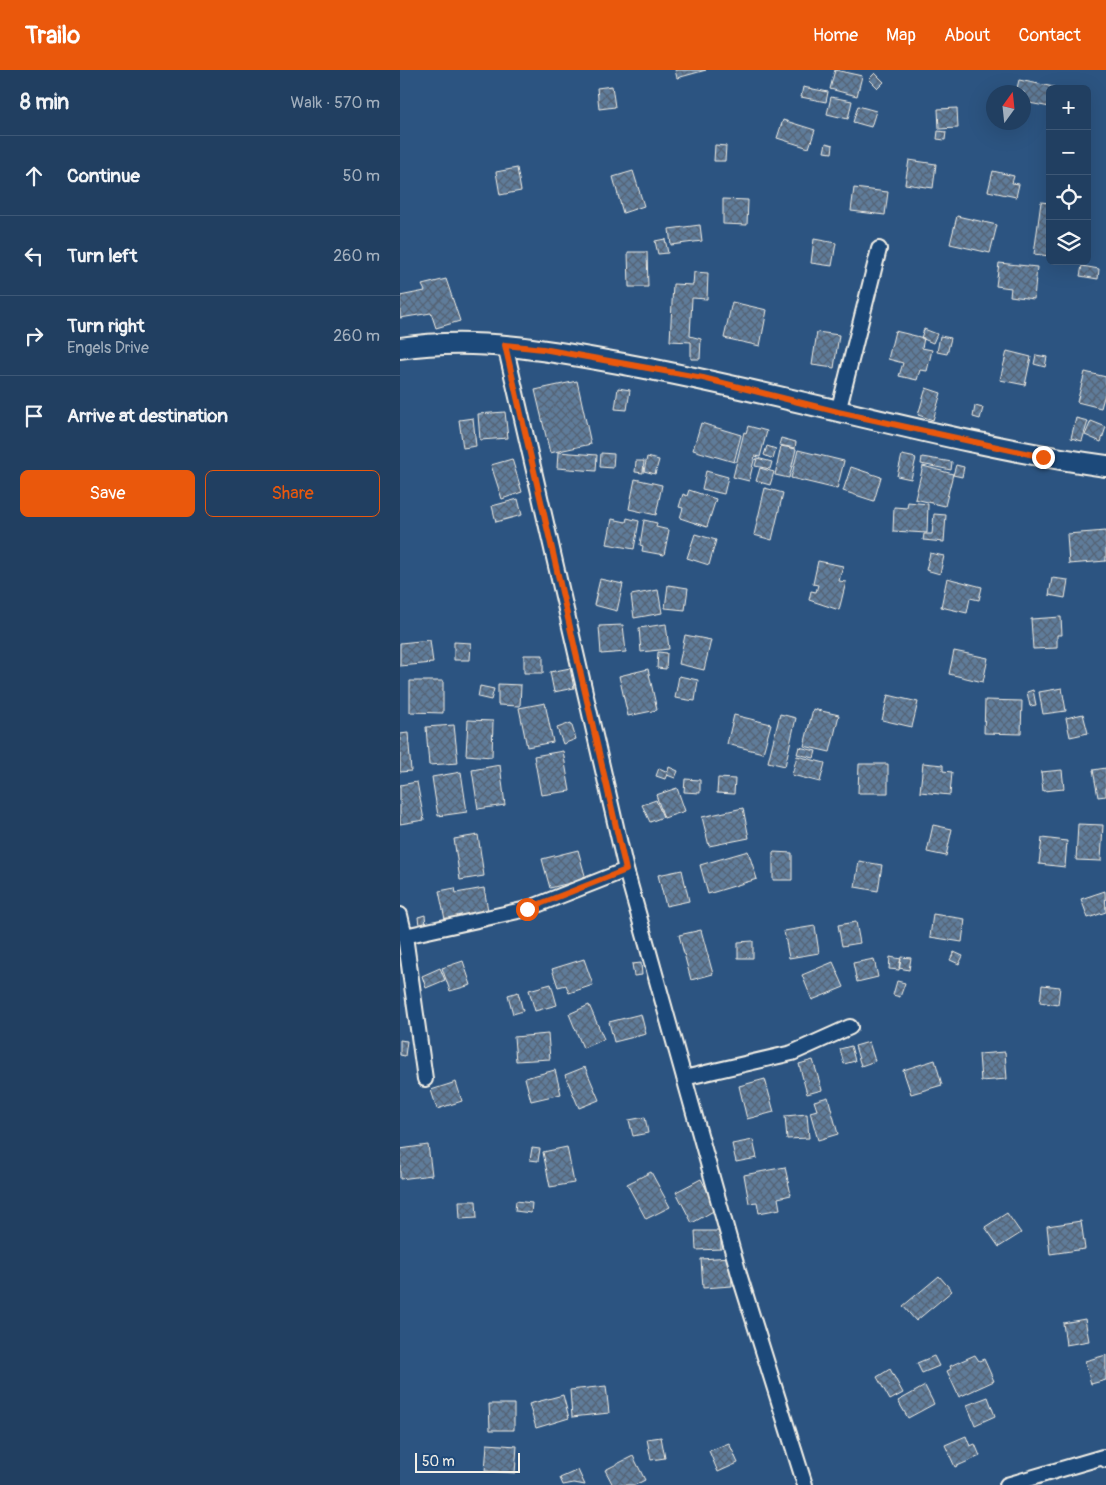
<!DOCTYPE html>
<html lang="en">
<head>
<meta charset="utf-8">
<style>
	:root { --surface:#213f61; --page:#2d4a6a; --text:#f1f3f6; --muted:#a2afbd; --line:#3e5876; --accent:#ea580c }
	body { margin:0; font-family:Pangolin,sans-serif; background:var(--page); color:var(--text) }
	.controls { position:absolute; right:15px; top:15px; display:grid; overflow:hidden; border-radius:8px; box-shadow:0 5px 20px #0002 }
	.controls button { width:45px; height:45px; display:grid; place-items:center; padding:0; border:0; border-bottom:1px solid var(--line); background:var(--surface); color:var(--text); font:25px sans-serif }
	.compass { position:absolute; left:586px; top:15px; width:45px; height:45px; border-radius:50%; background:var(--surface); box-shadow:0 5px 20px #0002; rotate:15deg }
	.scale { position:absolute; left:15px; bottom:12px; width:105px; box-sizing:border-box; padding-left:5px; border:2px solid #f4f1e8; border-top:0; font-size:14px; line-height:18px; white-space:nowrap; color:#f4f1e8; -webkit-text-stroke:4px #1f4a7a; paint-order:stroke }
	.stop { position:absolute; width:15px; height:15px; margin:-11px; border:4px solid #ea580c; border-radius:50%; background:#fff }
	.stop.end { background:#ea580c; border-color:#fff; box-shadow:0 1px 5px #0008 }
	.list { margin:0; padding:0; list-style:none }
	h2 { display:flex; justify-content:space-between; align-items:center; height:65px; margin:0; padding:0 20px; font-size:21px }
	h2 small { font-size:16px; font-weight:400; color:var(--muted) }
	.list li { display:grid; grid-template-columns:32px 1fr auto; gap:15px; align-items:center; box-sizing:border-box; height:80px; padding:0 20px; border-top:1px solid var(--line) }
	.list b { display:block; font-size:19px; white-space:nowrap }
	.list p { margin:0; font-size:16px; white-space:nowrap; color:var(--muted) }
	.list em { font-size:16px; font-style:normal; color:var(--muted) }
	.actions { display:flex; gap:10px; padding:15px 20px }
	.actions a { flex:1; padding:11px 0; border:1px solid var(--accent); border-radius:8px; text-align:center; font-size:18px; color:var(--accent) }
	.actions .main { background:var(--accent); color:#fff }
	.icon { flex:none; width:28px; height:28px; fill:none; stroke:currentColor; stroke-width:2; stroke-linecap:round; stroke-linejoin:round }
	.map { position:relative; flex:none; width:706px; height:1415px; overflow:hidden }
	header { display:flex; align-items:center; gap:30px; box-sizing:border-box; height:70px; padding:0 25px; background:var(--accent); color:#fff }
	header strong { font-size:24px }
	nav { display:flex; gap:28px; margin-inline-start:auto; font-size:18px }
	main { display:flex }
	aside { flex:1; background:var(--surface) }
	.map>svg:first-child { display:block }
</style>
</head>
<body>
<header>
<strong>Trailo</strong>
<nav><a>Home</a><a>Map</a><a>About</a><a>Contact</a></nav>
</header>
<main>
<aside>
<h2>8 min<small>Walk · 570 m</small></h2>
<ul class="list">
<li><svg class="icon" aria-label="ahead" viewBox="0 0 24 24"><path d="M12 20V5M6 11l6-6 6 6"/></svg><div><b>Continue</b></div><em>50 m</em></li>
<li><svg class="icon" aria-label="left" viewBox="0 0 24 24"><path d="M17 20v-9H6M10 6l-5 5 5 5"/></svg><div><b>Turn left</b></div><em>260 m</em></li>
<li><svg class="icon" aria-label="right" viewBox="0 0 24 24"><path d="M7 20v-9h11M14 6l5 5-5 5"/></svg><div><b>Turn right</b><p>Engels Drive</p></div><em>260 m</em></li>
<li><svg class="icon" aria-label="arrive" viewBox="0 0 24 24"><path d="M6 21V4h12l-3 4 3 4H6"/></svg><div><b>Arrive at destination</b></div></li>
</ul>
<div class="actions"><a class="main">Save</a><a>Share</a></div>
</aside>
<div class="map">
<svg width="706" height="1415" viewBox="0 0 706 1415">
	<defs>
		<pattern id="building-cross-hatch" width="8" height="8" patternUnits="userSpaceOnUse" patternTransform="scale(1.25)"><rect width="8" height="8" fill="#5e7b9a"/><path d="M0 0l8 8M0 8l8-8" fill="none" stroke="#556474"/></pattern>
	</defs>
	<rect width="100%" height="100%" fill="#2c5481"/>
	<filter id="ink" filterUnits="userSpaceOnUse"><feTurbulence type="fractalNoise" baseFrequency=".02" numOctaves="2"/><feDisplacementMap in="SourceGraphic" scale="10" xChannelSelector="R" yChannelSelector="G"/><feConvolveMatrix kernelMatrix="1 2 1 2 8 2 1 2 1" color-interpolation-filters="sRGB"/></filter>
	<g filter="url(#ink)">
		<path fill="url(#building-cross-hatch)" stroke="#f4f1e8" d="M275 0H306L277 8Z
			M435 0 462 6 457 26 430 19Z
			M475 3 484 12 478 18 469 9Z
			M619 10 654 17 650 19V37L624 32V22H616Z
			M212 16 215 37 199 39 197 18Z
			M403 17 428 22 426 32 401 27Z
			M431 27 452 31 448 49 427 44Z
			M458 36 476 41 471 57 453 52Z
			M557 38 558 58 539 59 538 39Z
			M383 50 415 60 409 78 377 68Z
			M538 61 546 62 545 70 537 69Z
			M426 73 433 75 432 83 424 82Z
			M315 75 326 76 325 91H314Z
			M509 90 536 94 533 118 505 114Z
			M117 98 121 121 100 125 96 102Z
			M233 101 244 136 223 143 213 107Z
			M593 101 614 106 612 113 619 114 616 127 588 121Z
			M454 118 488 122 485 145 451 141Z
			M323 129 348 130 347 155 323 154Z
			M641 132 650 133V186L634 184Z
			M557 146 597 155 590 183 550 174Z
			M300 155 302 171 271 175 269 159Z
			M265 169 268 183 258 184 255 171Z
			M414 169 436 173 432 196 411 193Z
			M228 182H247L248 217H229Z
			M599 193 637 197 634 229 610 226 611 218 596 216Z
			M682 196 699 199 698 209 680 206Z
			M294 202 308 203 307 229 292 228 290 266 301 269 300 289H291V272L270 271 273 214 293 215Z
			M46 209 60 251 36 258 31 243 0 248V226L25 221 22 215Z
			M332 232 367 240 360 276 324 268Z
			M524 259 537 264 533 273 521 268Z
			M495 261 524 268 522 278 532 280 527 301 520 300 517 310 499 306 503 293 488 289Z
			M417 262 439 265 434 298 412 295Z
			M540 266 551 268 547 284 537 282Z
			M607 281 631 287 625 315 600 310Z
			M636 285 647 287 645 297 634 294Z
			M685 302 706 307V320L701 338 677 332Z
			M177 311 191 374 150 383 135 320Z
			M218 318 230 320 227 340 215 339Z
			M526 318 541 323 533 350 518 345Z
			M575 336 583 338 580 349 573 347Z
			M105 342 108 368 80 370 78 344Z
			M73 348 76 376 63 378 59 350Z
			M676 348 688 351 682 371 671 368Z
			M691 351 706 357 701 372 685 365Z
			M301 353 341 365 334 392 293 380Z
			M348 356 367 361 360 387 355 386 349 411 333 407 344 362 346 363Z
			M381 368 396 372 395 378 379 375Z
			M367 376 376 379 373 389 364 385Z
			M381 376 396 379 389 408 375 405Z
			M398 380 444 391 437 419 391 408Z
			M158 382 197 385 196 401 157 398Z
			M201 383 214 384 213 398 200 397Z
			M502 385 516 388 511 409 497 406Z
			M247 387 259 390 255 404 244 401Z
			M522 387 552 392 551 400 521 394Z
			M357 388 372 392 370 399 355 396Z
			M112 389 122 422 102 429 91 395Z
			M236 391H244L243 403 235 402Z
			M556 395 564 397 562 407 553 405Z
			M523 396 553 404 545 436 515 429Z
			M451 397 481 407 474 431 443 421Z
			M360 398 374 402 370 415 356 411Z
			M306 401 328 407 324 424 302 419Z
			M235 409 262 415 256 445 229 439Z
			M365 418 383 423 372 470 354 465Z
			M289 420 316 429 307 457 280 448 283 438 279 437 283 424 287 426Z
			M118 429 122 445 96 452 92 436Z
			M508 432 528 434 527 463 493 461 494 437 507 438Z
			M534 444 546 445 544 472 523 470 524 464H532Z
			M227 448 239 451 234 479 207 474 212 449 226 452Z
			M244 450 257 453 256 457 269 460 264 485 242 481 243 476 240 475Z
			M706 461V491L669 494 667 464Z
			M295 464 316 470 309 495 287 488Z
			M530 483 544 486 540 504 526 500Z
			M418 491 443 496 439 511 446 512 439 540 409 530 411 521 416 522 418 515 413 514Z
			M547 508 582 517 579 530 570 528 567 543 541 537Z
			M652 508 668 510 665 528 649 525Z
			M200 509 223 514 217 541 194 535Z
			M268 515 288 518 285 540 265 538Z
			M258 520 262 543 234 548 231 525Z
			M661 547 662 565H657V578L633 579 631 549Z
			M266 554 269 579 241 582 239 558Z
			M223 555 226 582 201 584 199 556Z
			M285 565 311 570 304 600 279 594Z
			M30 570 33 593 0 596V573Z
			M54 572 71 573 70 590H54Z
			M554 581 588 588 583 612 549 604Z
			M258 582 267 583 266 599 257 598Z
			M124 585H143V603H124Z
			M170 598 174 618 154 622 150 602Z
			M248 599 257 640 228 646 219 606Z
			M279 606 298 610 295 631 275 628Z
			M10 611H43V643L10 642Z
			M98 614 121 615 120 636 98 635Z
			M80 616 94 619 91 630 78 627Z
			M662 618 666 641 643 644 639 622Z
			M633 620 636 635 630 636 627 622Z
			M488 625 518 632 512 657 482 650Z
			M585 630 622 631 621 664 584 663Z
			M145 633 153 672 127 677 119 638Z
			M413 639 439 645 430 682 404 676Z
			M380 644 396 648 385 696 368 692Z
			M683 644 688 663 670 667 666 648Z
			M334 645 371 654 363 683 327 674Z
			M68 650 93 651 92 687 66 685Z
			M171 653 176 669 163 674 157 658Z
			M54 655 58 693 29 695 26 657Z
			M8 663 11 701 0 702V664Z
			M399 677 416 681 414 688 397 684Z
			M163 681 170 721 141 725 134 686Z
			M397 686 425 693 420 712 392 705Z
			M523 693 543 695V701L552 702 550 725 520 722Z
			M459 694H488V723H458Z
			M100 695 105 735 78 739 72 700Z
			M269 697 278 701 275 708 267 705Z
			M259 698 268 702 265 709 256 706Z
			M706 698V726L698 727 693 700Z
			M662 700 664 719 643 721 641 702Z
			M61 702 67 742 38 746 32 707Z
			M318 708 335 709 334 724 317 723Z
			M285 709 300 710V723L284 722Z
			M17 712 24 750 0 754V715Z
			M277 718 285 741 264 748 256 725Z
			M256 730 263 747 250 752 242 735Z
			M343 738 349 768 309 776 302 747Z
			M678 754 703 755 701 791 676 790Z
			M533 755 552 759 546 786 527 782Z
			M78 765 84 806 60 810 54 769Z
			M642 768 667 771 665 797 639 794Z
			M178 780 186 809 150 818 142 789Z
			M348 781 357 809 308 824 300 795Z
			M373 782 392 783V810H373Z
			M459 791 482 795 478 821 455 817Z
			M282 800 289 831 266 836 258 805Z
			M55 818 56 823 84 818 89 846 46 854 39 821Z
			M705 821 706 842 688 848 681 829Z
			M533 844 565 849 562 872 530 867Z
			M25 845 26 855 19 856 18 847Z
			M456 852 460 873 442 876 438 855Z
			M415 856 419 883 389 888 384 861Z
			M301 860 313 904 291 910 279 865Z
			M353 871V888H338V872Z
			M554 882 563 886 559 894 550 890Z
			M490 887 501 889 499 900 489 899Z
			M501 887 511 888 509 900 499 898Z
			M184 889 193 915 169 923 166 915 158 917 152 899Z
			M474 889 478 907 457 912 453 893Z
			M63 891 71 915 50 921 42 898Z
			M433 892 444 917 412 930 402 905Z
			M241 893 242 905 234 906 232 894Z
			M40 898 45 910 26 918 22 906Z
			M497 911 505 913 500 927 493 925Z
			M151 914 157 935 135 941 129 920Z
			M642 915 660 917 658 935 640 932Z
			M118 922 123 941 113 944 108 925Z
			M189 935 204 969 183 978 169 944Z
			M241 944 246 964 214 972 209 952Z
			M148 964 150 989 116 991 114 967Z
			M0 970 7 971 5 986 0 985Z
			M469 972 475 991 461 996 455 976Z
			M451 976 455 991 444 994 440 979Z
			M605 982 607 1009 581 1011 579 984Z
			M413 990 422 1020 407 1024 399 994Z
			M535 990 542 1015 511 1024 503 1000Z
			M185 997 199 1030 179 1038 165 1005Z
			M155 1000 161 1024 131 1031 125 1008Z
			M365 1009 374 1042 347 1049 339 1016Z
			M56 1012 62 1031 37 1039 31 1020Z
			M428 1027 438 1064 418 1070 410 1042 417 1040 414 1031Z
			M407 1044 409 1068 387 1069 385 1046Z
			M245 1047 248 1063 233 1066 229 1050Z
			M353 1070 357 1088 336 1092 332 1074Z
			M28 1075 32 1105 0 1109V1079Z
			M167 1077 174 1113 150 1117 143 1082Z
			M132 1078 140 1079 138 1091 130 1090Z
			M385 1097 391 1125 378 1128 380 1139 359 1143 357 1132 349 1133 344 1105Z
			M251 1102 270 1137 246 1149 227 1114Z
			M301 1109 317 1139 292 1153 276 1122Z
			M59 1131H76L77 1148 60 1149Z
			M116 1131 132 1133 131 1143 115 1141Z
			M607 1143 621 1163 599 1177 585 1157Z
			M681 1151 685 1179 650 1184 647 1156Z
			M295 1161H321V1179L296 1180Z
			M330 1187 332 1216 303 1218 301 1189Z
			M539 1206 552 1221 516 1251 503 1236Z
			M685 1249 689 1271 666 1275 663 1253Z
			M575 1285 579 1291 584 1289 594 1311 559 1327 547 1301 551 1299 550 1296Z
			M706 1285V1310L691 1314 685 1291Z
			M534 1286 539 1296 522 1303 517 1293Z
			M490 1299 503 1323 490 1330 477 1307Z
			M206 1316 209 1343 172 1347 170 1320Z
			M525 1316 534 1334 508 1348 498 1331Z
			M163 1325 169 1348 136 1358 129 1334Z
			M588 1327 595 1346 575 1355 567 1335Z
			M89 1334H114V1360H90Z
			M566 1366 570 1376 575 1374 580 1386 555 1397 545 1375Z
			M261 1367 265 1388 251 1390 247 1369Z
			M329 1373 338 1393 318 1402 309 1381Z
			M87 1374 117 1376 115 1403 85 1401Z
			M233 1386 245 1410 235 1415H213L205 1400Z
			M178 1400 185 1415 174 1413 163 1415 160 1408Z"/>
		<g fill="none" stroke-linecap="round" stroke-linejoin="round">
			<g stroke="#f4f1e8" stroke-width="18">
				<path id="street" d="M105 275 226 800 339 1204 405 1415
					M438 342 479 179
					M0 845 5 866 25 1009
					M5 866 127 839 226 800
					M284 1008 392 983 450 957
					M607 1415 703 1387 706 1390"/>
			</g>
			<g stroke="#f4f1e8" stroke-width="24">
				<path id="secondary" d="M0 278C77 266 153 281 229 295 389 324 545 373 706 396"/>
			</g>
			<use href="#street" stroke="#1f4a7a" stroke-width="14"/>
			<use href="#secondary" stroke="#1f4a7a" stroke-width="20"/>
		</g>
	</g>
	<g fill="none" stroke-linecap="round" stroke-linejoin="round" filter="url(#ink)">
		<path stroke="#ea580c" stroke-width="6" d="M127 839 226 800 105 275 143 279 303 308 438 342 643 387"/>
	</g>
</svg>
<div class="controls">
<button>+</button>
<button>−</button>
<button><svg class="icon" aria-label="locate" viewBox="0 0 24 24"><circle cx="12" cy="12" r="6"/><path d="M12 2v4M12 18v4M2 12h4M18 12h4"/></svg></button>
<button><svg class="icon" aria-label="layers" viewBox="0 0 24 24"><path d="M12 4l9 5-9 5-9-5zM3 14l9 5 9-5"/></svg></button>
</div>
<svg class="compass" viewBox="-18 -18 36 36"><path d="M0-13l5 13h-10z" fill="#e53935"/><path d="M0 13l5-13h-10z" fill="#a2afbd"/></svg>
<div class="scale">50 m</div>
<div class="stop" style="left:127px;top:839px"></div>
<div class="stop end" style="left:643px;top:387px"></div>
</div>
</main>
</body>
</html>
